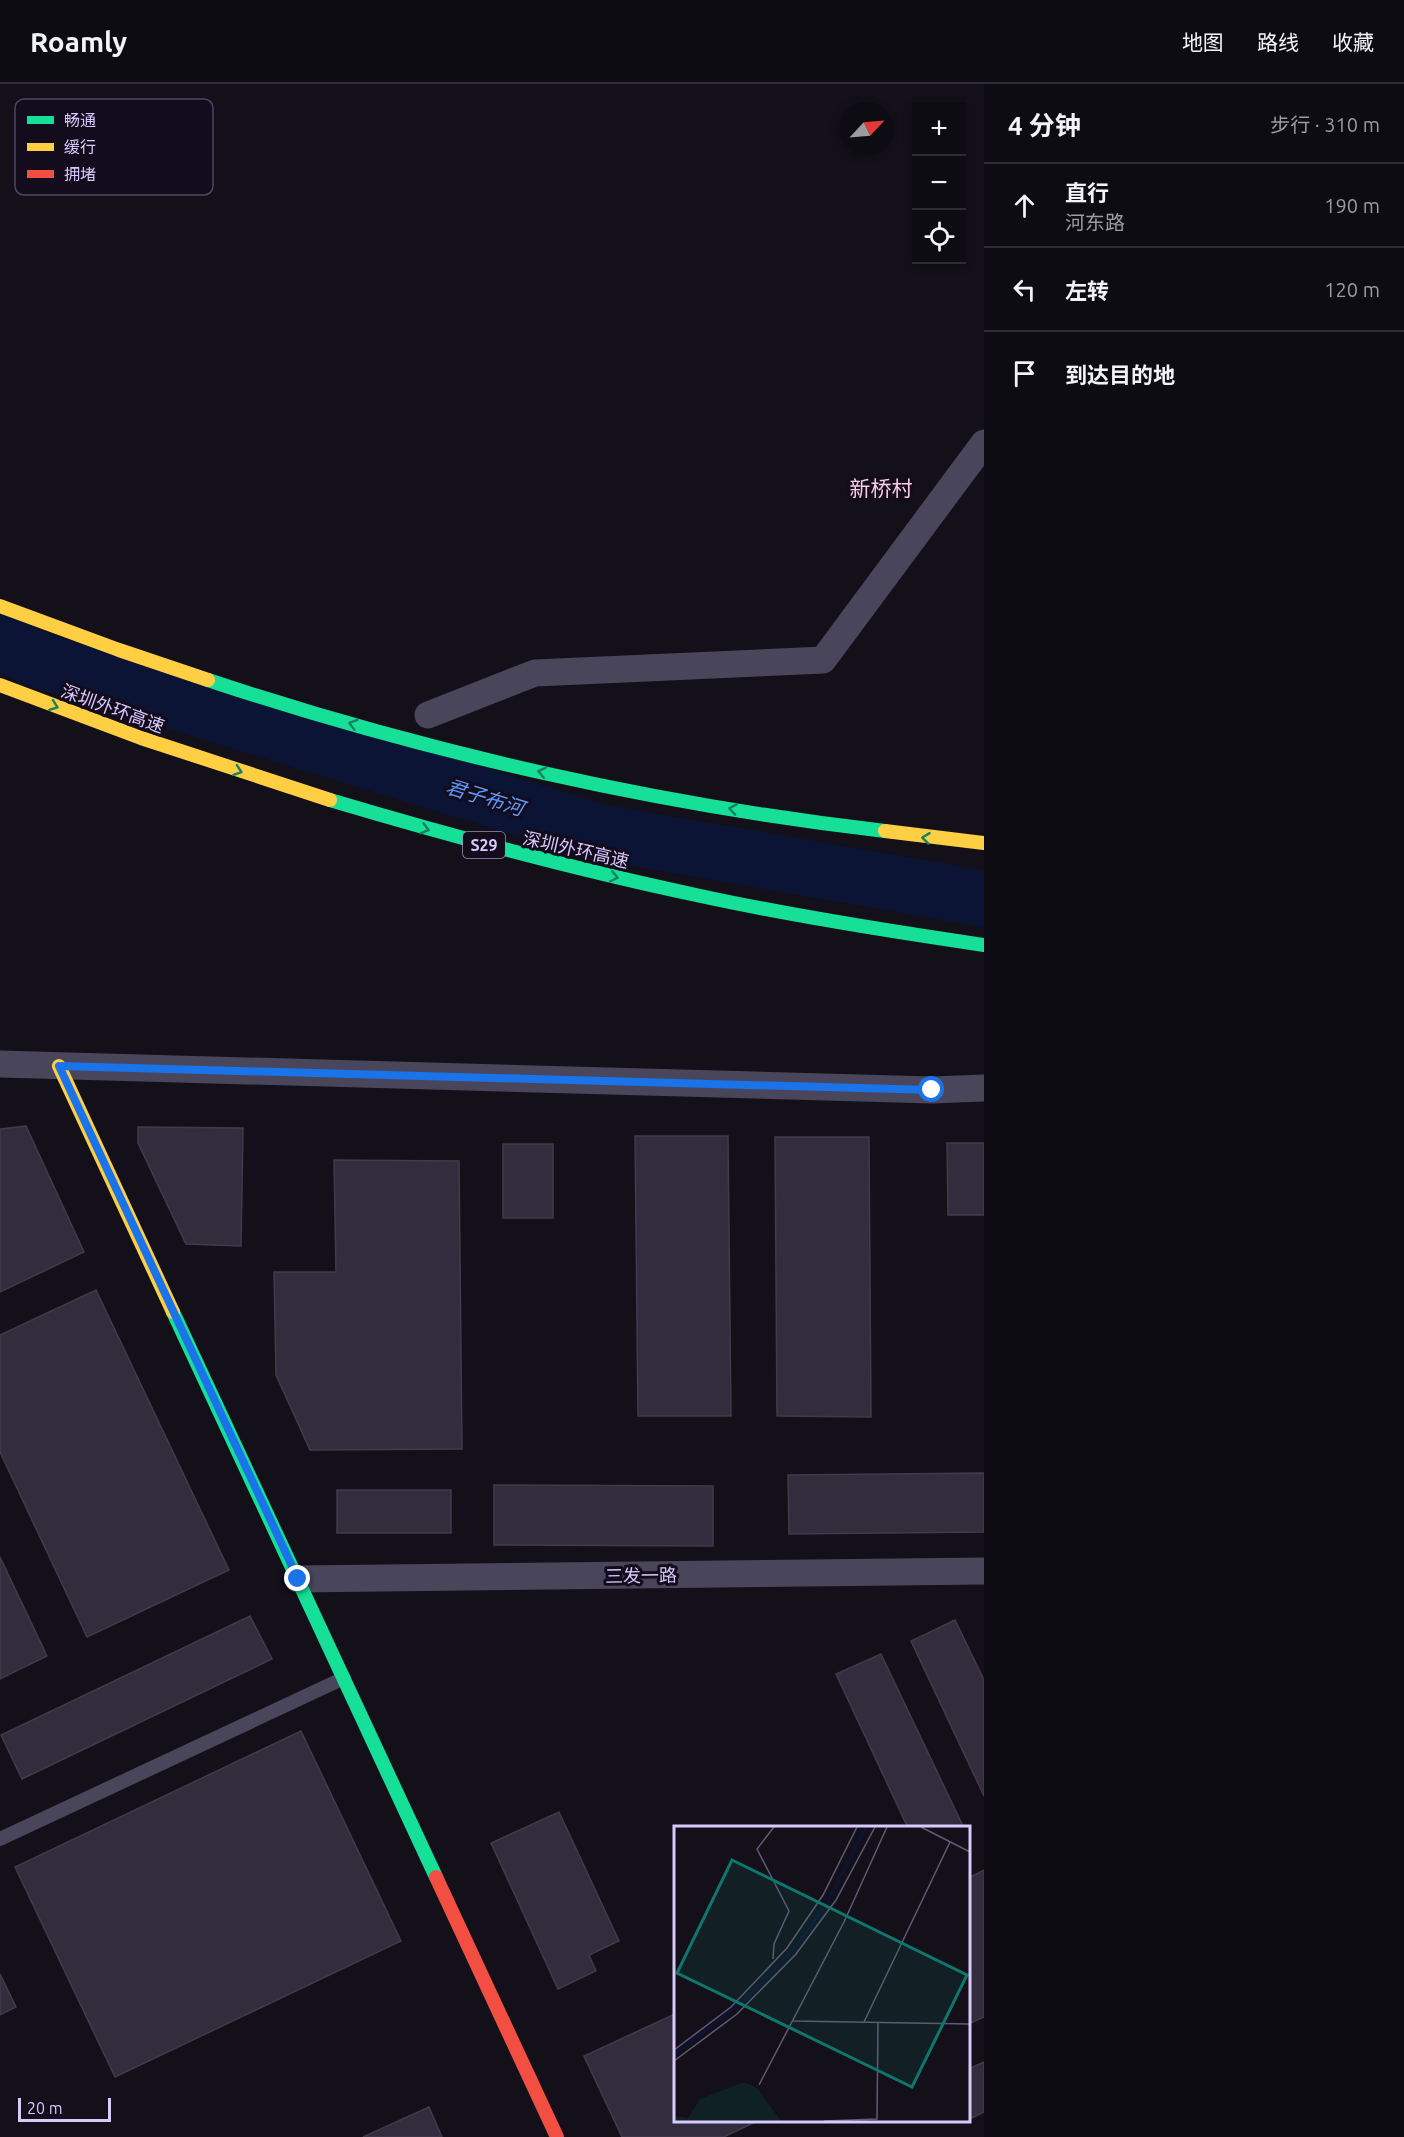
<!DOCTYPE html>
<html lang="zh">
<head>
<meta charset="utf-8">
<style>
	:root { --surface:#0e0c13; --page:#17151c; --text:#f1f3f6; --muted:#9b9ba0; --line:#2e2c33 }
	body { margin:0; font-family:Ubuntu,"Noto Sans SC",sans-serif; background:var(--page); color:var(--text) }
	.controls { position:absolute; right:18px; top:18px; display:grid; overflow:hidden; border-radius:0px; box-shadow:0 3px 9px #0003 }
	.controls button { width:54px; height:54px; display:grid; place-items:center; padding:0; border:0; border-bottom:2px solid var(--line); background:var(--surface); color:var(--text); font:30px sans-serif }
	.compass { position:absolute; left:840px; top:18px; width:54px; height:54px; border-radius:50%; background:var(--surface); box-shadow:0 3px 9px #0003; rotate:64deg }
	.scale { position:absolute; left:18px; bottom:15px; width:93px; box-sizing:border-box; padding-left:6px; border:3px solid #d8cafd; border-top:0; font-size:16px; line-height:21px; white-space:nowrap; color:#d8cafd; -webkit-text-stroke:4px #120c1d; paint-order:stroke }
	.stop { position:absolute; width:18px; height:18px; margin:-14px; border:4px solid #1a73e8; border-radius:50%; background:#fff }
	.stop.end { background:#1a73e8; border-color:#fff; box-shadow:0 2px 6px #0008 }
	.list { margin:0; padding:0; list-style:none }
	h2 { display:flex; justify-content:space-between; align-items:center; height:78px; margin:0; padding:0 24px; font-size:26px }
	h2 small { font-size:20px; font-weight:400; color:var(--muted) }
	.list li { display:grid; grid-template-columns:39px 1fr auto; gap:18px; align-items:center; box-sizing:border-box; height:84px; padding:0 24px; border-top:2px solid var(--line) }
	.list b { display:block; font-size:22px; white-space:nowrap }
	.list p { margin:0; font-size:20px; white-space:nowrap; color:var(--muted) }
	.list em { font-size:20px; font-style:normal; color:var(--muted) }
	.icon { flex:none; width:33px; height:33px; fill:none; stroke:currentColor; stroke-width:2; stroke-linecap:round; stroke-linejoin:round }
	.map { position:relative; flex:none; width:984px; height:2053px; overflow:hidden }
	header { display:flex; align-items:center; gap:36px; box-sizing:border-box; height:84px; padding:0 30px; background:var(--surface); border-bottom:2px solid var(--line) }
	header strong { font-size:28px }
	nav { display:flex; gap:33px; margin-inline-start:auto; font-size:21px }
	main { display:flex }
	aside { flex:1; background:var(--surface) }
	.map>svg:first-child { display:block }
</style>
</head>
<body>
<header>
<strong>Roamly</strong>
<nav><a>地图</a><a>路线</a><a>收藏</a></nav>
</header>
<main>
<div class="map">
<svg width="984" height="2053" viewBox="0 0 984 2053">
	<rect width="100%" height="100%" fill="#131019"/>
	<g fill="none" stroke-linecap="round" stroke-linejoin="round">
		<path stroke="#0c1435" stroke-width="56" d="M0 558 39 576 600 748 984 815"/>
	</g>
	<path fill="#322d3c" stroke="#413a4d" stroke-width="1.5" d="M26 1042 84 1168 0 1208V1045Z
		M138 1043 243 1044 241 1162 186 1160 138 1059Z
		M635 1052H728L731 1332H638Z
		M775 1053H869L871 1333 777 1332Z
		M947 1059H984V1131H948Z
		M503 1060H553V1134H503Z
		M334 1076 459 1077 462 1365 310 1366 276 1291 274 1188H336Z
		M96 1206 229 1486 87 1553 0 1368V1251Z
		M984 1389V1448L789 1450 788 1391Z
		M494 1401 713 1402V1462L494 1461Z
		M337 1406H451V1449H337Z
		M0 1473 47 1572 0 1595Z
		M250 1532 272 1575 22 1695 1 1651Z
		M955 1536 984 1596V1712L911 1557Z
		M881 1570 963 1742 958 1744H908L836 1590Z
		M301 1647 401 1857 115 1993 15 1783Z
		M559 1728 619 1857 589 1871 596 1887 558 1905 491 1759Z
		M984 1786V1933L968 1940V1794Z
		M0 1890 16 1923 0 1931Z
		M675 1930V2036H759L724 2053H622L584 1972Z
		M984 1978V2028L972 2034 968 2025V1985Z
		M429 2023 442 2053H363Z"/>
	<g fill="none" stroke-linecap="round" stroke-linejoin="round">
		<path stroke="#49455a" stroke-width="14" d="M0 1755 344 1594"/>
		<path stroke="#49455a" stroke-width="27" d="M428 631 535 589 823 576 984 359
			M0 980 932 1006 984 1004
			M298 1495 984 1487"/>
		<path stroke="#16e098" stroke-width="14" d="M208 596C424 668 658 721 885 747
			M330 716C451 752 573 785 696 811 792 832 888 847 984 861
			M173 1228 436 1793"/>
		<path stroke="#ffcf43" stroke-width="14" d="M0 522 119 566 208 596
			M0 601 141 654 330 716
			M885 747 984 759
			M59 982 173 1228"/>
		<path stroke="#f24e42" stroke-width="14" d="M436 1793 557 2053"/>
	</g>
	<defs><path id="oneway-chevron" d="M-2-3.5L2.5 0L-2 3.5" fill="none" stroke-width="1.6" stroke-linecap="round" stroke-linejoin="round" transform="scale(1.5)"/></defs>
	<g stroke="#148161">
		<use href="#oneway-chevron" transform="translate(54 622) rotate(20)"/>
		<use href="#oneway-chevron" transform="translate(353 640) rotate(-164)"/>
		<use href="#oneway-chevron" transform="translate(238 687) rotate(19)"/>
		<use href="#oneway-chevron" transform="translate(542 688) rotate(-167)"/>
		<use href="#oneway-chevron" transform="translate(733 725) rotate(-171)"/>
		<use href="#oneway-chevron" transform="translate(425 745) rotate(15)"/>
		<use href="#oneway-chevron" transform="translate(926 754) rotate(-173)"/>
		<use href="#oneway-chevron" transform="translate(614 793) rotate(12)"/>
	</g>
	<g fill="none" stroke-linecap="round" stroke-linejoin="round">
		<path stroke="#1a73e8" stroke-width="8" d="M298 1495 59 982 932 1006"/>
	</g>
	<g text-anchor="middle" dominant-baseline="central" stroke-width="6" stroke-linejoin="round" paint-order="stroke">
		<rect fill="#120c1d" stroke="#9d91ba" stroke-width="1.5" x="463" y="748" width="42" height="26" rx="4.5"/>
		<g font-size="16" font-weight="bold" fill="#d8cafd">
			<text x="484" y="761">S29</text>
		</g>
		<g font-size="18" fill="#d8cafd" stroke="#120c1d">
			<text transform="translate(113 624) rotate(20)">深圳外环高速</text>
			<text transform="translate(576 765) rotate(13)">深圳外环高速</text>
			<text transform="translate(641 1491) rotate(-1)">三发一路</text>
		</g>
		<g font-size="20" font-style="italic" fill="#5d99f8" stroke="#120c1d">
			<text transform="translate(485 713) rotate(17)">君子布河</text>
		</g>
		<g font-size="21" fill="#fdcce4" stroke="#120c1d">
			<text x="881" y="404">新桥村</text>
		</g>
	</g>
	<g transform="translate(674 1742)">
		<rect width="296" height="296" fill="#131019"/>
		<path d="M70 256 83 262 107 295H0V290L14 292 26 273Z" fill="#102124"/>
		<path fill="none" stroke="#0c1435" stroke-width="3" d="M0 229 71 174 122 120 152 79 192 1"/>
		<path fill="none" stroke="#625a74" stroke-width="1.5" d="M247 1 296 26M99 133 100 118 115 85 83 23 100 1M119 195 296 198M190 196 276 16M0 224 57 181 113 122 149 69 183 1M0 235 63 188 122 128 162 74 201 1M85 259 170 96 213 1M150 295 203 293 204 196"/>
		<path fill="#0f766e" fill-opacity="0.15" stroke="#0f766e" stroke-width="3" d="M58 34 293 149 238 261 3 147Z"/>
		<rect width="296" height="296" fill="none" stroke="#d8cafd" stroke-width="3"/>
	</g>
	<rect x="15" y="15" width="198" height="96" rx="9" fill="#120c1d" stroke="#4d4560" stroke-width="1.5"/>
	<rect x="27" y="32" width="27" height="8" fill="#16e098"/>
	<rect x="27" y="59" width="27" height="8" fill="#ffcf43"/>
	<rect x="27" y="86" width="27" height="8" fill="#f24e42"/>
	<g font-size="16" fill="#d8cafd">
		<text x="64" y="42">畅通</text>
		<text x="64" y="69">缓行</text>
		<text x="64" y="96">拥堵</text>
	</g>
</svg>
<div class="controls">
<button>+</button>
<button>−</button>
<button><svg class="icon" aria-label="locate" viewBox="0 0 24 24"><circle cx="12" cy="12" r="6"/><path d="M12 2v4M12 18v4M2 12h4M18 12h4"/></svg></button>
</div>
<svg class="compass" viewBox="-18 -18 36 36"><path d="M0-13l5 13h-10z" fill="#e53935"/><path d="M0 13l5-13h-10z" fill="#9b9ba0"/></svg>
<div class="scale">20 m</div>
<div class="stop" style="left:932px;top:1006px"></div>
<div class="stop end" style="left:298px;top:1495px"></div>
</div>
<aside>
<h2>4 分钟<small>步行 · 310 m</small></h2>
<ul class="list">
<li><svg class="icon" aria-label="ahead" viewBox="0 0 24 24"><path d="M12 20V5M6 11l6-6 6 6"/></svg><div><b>直行</b><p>河东路</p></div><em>190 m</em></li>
<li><svg class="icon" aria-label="left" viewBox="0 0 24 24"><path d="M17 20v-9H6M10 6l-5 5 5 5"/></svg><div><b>左转</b></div><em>120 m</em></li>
<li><svg class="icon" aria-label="arrive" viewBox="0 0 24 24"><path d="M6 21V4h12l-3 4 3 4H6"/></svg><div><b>到达目的地</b></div></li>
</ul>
</aside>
</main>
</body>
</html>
